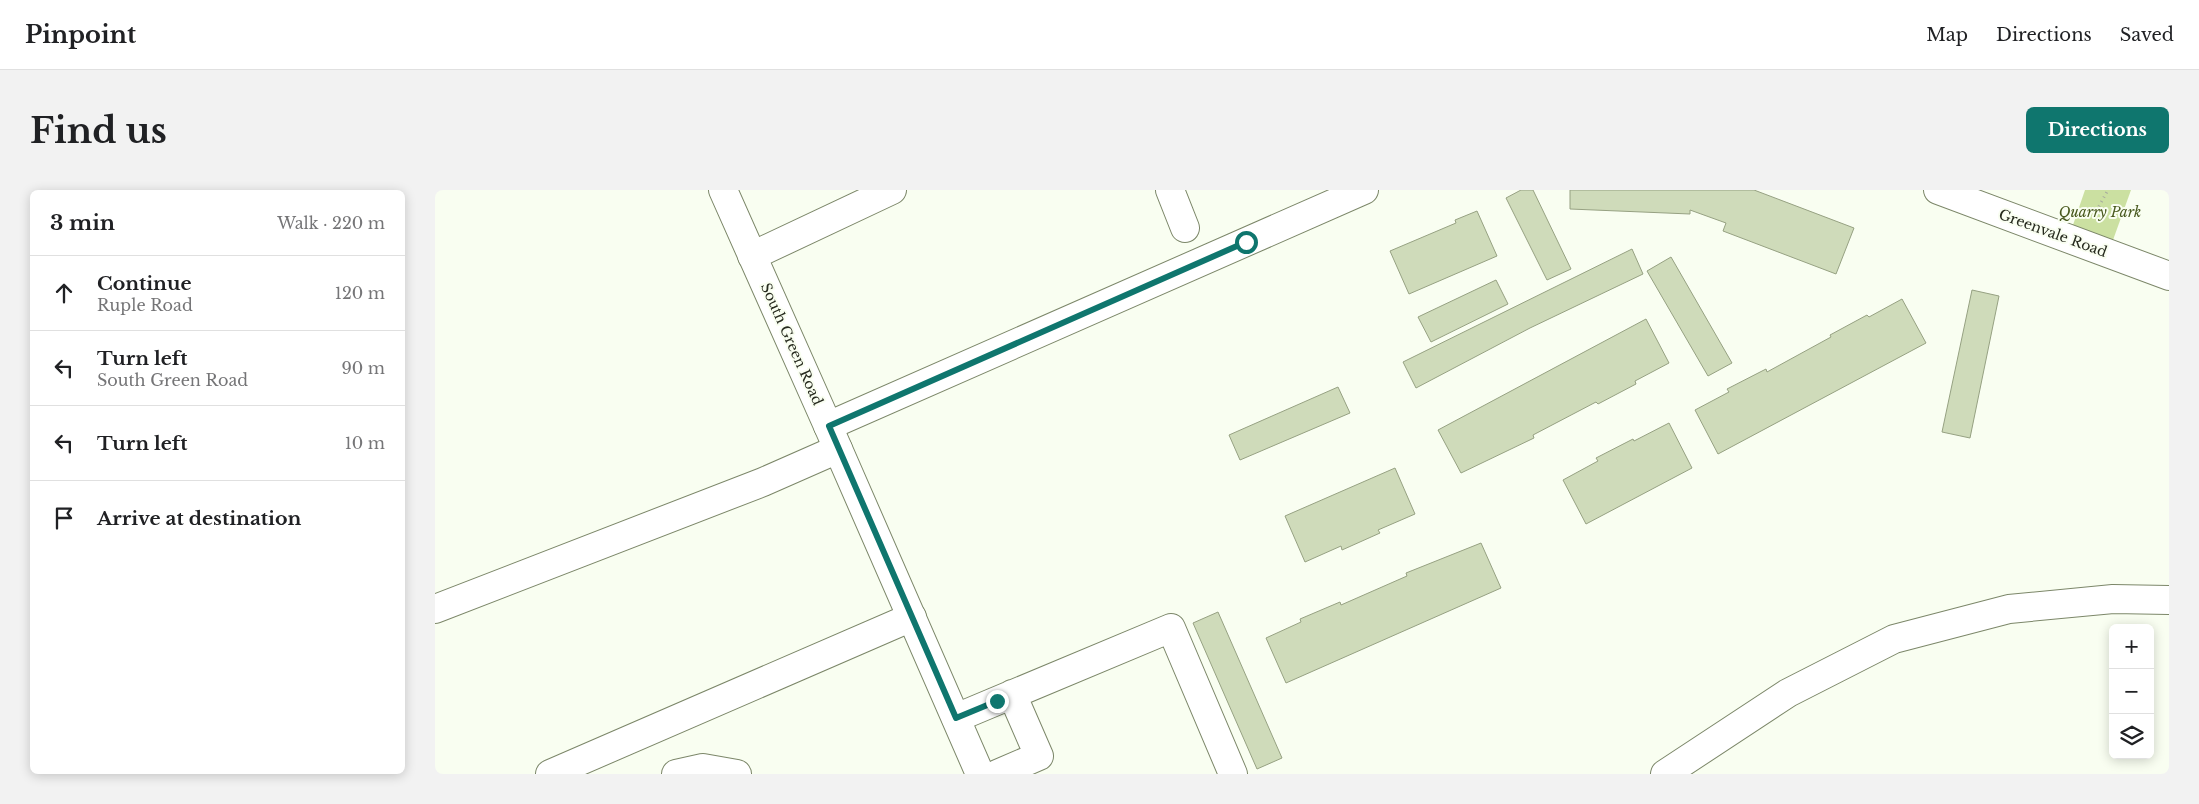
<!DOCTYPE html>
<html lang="en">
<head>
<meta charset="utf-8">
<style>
	:root { --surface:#fff; --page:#f2f2f2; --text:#202124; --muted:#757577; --line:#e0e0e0; --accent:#0f766e }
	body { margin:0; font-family:"Libre Baskerville",serif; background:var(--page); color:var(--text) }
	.controls { position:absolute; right:15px; bottom:15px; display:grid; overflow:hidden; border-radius:8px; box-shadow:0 2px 12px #0003 }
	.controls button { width:45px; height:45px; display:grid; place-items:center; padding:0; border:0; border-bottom:1px solid var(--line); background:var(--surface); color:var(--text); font:25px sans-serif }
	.stop { position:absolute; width:15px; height:15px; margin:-11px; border:4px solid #0f766e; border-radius:50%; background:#fff }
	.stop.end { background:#0f766e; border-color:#fff; box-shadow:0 1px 5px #0008 }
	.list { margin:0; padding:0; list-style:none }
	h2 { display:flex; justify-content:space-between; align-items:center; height:65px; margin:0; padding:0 20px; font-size:21px }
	h2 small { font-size:16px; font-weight:400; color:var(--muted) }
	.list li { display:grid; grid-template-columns:32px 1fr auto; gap:15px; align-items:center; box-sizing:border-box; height:75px; padding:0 20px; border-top:1px solid var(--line) }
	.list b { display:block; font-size:19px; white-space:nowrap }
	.list p { margin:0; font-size:16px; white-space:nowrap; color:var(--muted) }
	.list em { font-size:16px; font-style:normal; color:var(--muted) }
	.icon { flex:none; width:28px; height:28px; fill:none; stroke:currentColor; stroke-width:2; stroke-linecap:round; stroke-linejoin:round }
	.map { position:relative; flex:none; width:1734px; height:584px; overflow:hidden; border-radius:8px }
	header { display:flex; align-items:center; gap:30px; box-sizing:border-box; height:70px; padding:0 25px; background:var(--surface); border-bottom:1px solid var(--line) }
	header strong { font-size:24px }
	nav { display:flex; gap:28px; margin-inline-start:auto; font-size:18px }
	.intro { display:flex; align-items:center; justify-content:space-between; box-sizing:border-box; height:120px; padding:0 30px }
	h1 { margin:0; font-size:35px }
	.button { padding:12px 22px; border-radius:8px; background:var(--accent); color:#fff; font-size:18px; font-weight:700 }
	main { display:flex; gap:30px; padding:0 30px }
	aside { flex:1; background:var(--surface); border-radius:8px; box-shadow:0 2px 12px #0003 }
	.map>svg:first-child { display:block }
</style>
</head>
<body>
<header>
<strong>Pinpoint</strong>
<nav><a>Map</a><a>Directions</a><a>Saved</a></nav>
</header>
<div class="intro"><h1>Find us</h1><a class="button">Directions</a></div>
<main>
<aside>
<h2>3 min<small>Walk · 220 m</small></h2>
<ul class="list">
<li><svg class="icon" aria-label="ahead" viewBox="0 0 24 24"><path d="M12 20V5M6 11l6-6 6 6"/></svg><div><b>Continue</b><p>Ruple Road</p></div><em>120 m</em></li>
<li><svg class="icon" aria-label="left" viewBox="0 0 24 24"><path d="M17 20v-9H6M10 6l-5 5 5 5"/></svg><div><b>Turn left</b><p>South Green Road</p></div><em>90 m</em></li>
<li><svg class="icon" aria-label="left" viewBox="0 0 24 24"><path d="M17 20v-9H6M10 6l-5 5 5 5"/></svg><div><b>Turn left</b></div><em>10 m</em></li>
<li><svg class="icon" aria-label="arrive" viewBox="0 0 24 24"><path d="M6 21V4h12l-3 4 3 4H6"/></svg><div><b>Arrive at destination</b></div></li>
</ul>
</aside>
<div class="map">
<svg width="1734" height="584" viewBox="0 0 1734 584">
	<rect width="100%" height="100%" fill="#f9fef1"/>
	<path fill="#cbe0a1" d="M1650 0H1696L1678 50 1638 35Z"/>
	<path fill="#cfdbba" stroke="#96a182" d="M1086 0H1098L1136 79 1112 90 1071 8Z
		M1135 0H1319L1419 38 1401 84 1288 41 1291 33 1255 20V24L1135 19Z
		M1042 21 1062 66 974 104 955 61 1021 33 1020 30Z
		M1197 59 1208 84 1095 138 981 198 968 172Z
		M1236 67 1297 173 1273 186 1212 81Z
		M1061 90 1073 114 996 152 983 127Z
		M1537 100 1564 106 1535 248 1507 242Z
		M1467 109 1491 153 1283 264 1260 220 1294 202 1292 199 1331 179 1332 182 1396 147 1395 145 1432 125 1434 127Z
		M1211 129 1234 173 1200 191 1201 194 1163 214 1161 212 1098 245 1099 248 1026 283 1003 240Z
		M903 197 915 223 805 270 794 245Z
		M1234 233 1257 278 1151 334 1128 290 1163 271 1161 268 1198 249 1199 251Z
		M960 278 980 324 943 340 945 343 907 360 906 356 870 372 850 326Z
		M1046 353 1066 398 851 493 831 448 866 432 865 429 905 412 906 415 972 386 971 383Z
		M783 422 847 568 822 579 758 433Z"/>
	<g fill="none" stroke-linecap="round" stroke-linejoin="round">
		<g stroke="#7c8769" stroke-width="30">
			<path id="minor" d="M735 0 750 38
				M1503 0 1734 86
				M317 66 457 0
				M393 236 929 0
				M0 419 328 292 403 259
				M521 528 736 438 798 584
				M115 584 477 427
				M241 584 268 578 302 584
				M562 584 604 566 577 504
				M1230 584 1353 503 1459 449 1574 419 1678 409 1734 410"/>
		</g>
		<g stroke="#7c8769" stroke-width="30">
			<path id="major" d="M288 0 393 236 545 584"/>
		</g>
		<path stroke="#a7ab9f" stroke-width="3" stroke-dasharray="1 4" stroke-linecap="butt" d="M1659 25 1673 0"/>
		<use href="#minor" stroke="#fff" stroke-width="28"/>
		<use href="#major" stroke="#fff" stroke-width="28"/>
	</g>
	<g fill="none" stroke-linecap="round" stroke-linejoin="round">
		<path stroke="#0f766e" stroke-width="6" d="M562 511 521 528 394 236 811 52"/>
	</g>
	<g text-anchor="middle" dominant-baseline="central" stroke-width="4" stroke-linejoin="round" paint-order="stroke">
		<g font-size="14" font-style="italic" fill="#495a1f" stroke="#f9fef1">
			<text x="1665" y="22">Quarry Park</text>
		</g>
		<g font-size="14" fill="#262a1e" stroke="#f9fef1">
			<text transform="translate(1618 43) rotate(20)">Greenvale Road</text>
			<text transform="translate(357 154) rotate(66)">South Green Road</text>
		</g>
	</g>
</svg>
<div class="controls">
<button>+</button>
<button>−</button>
<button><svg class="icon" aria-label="layers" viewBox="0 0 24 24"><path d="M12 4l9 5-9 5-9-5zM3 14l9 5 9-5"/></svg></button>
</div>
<div class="stop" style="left:811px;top:52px"></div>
<div class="stop end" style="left:562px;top:511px"></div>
</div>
</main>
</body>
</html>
